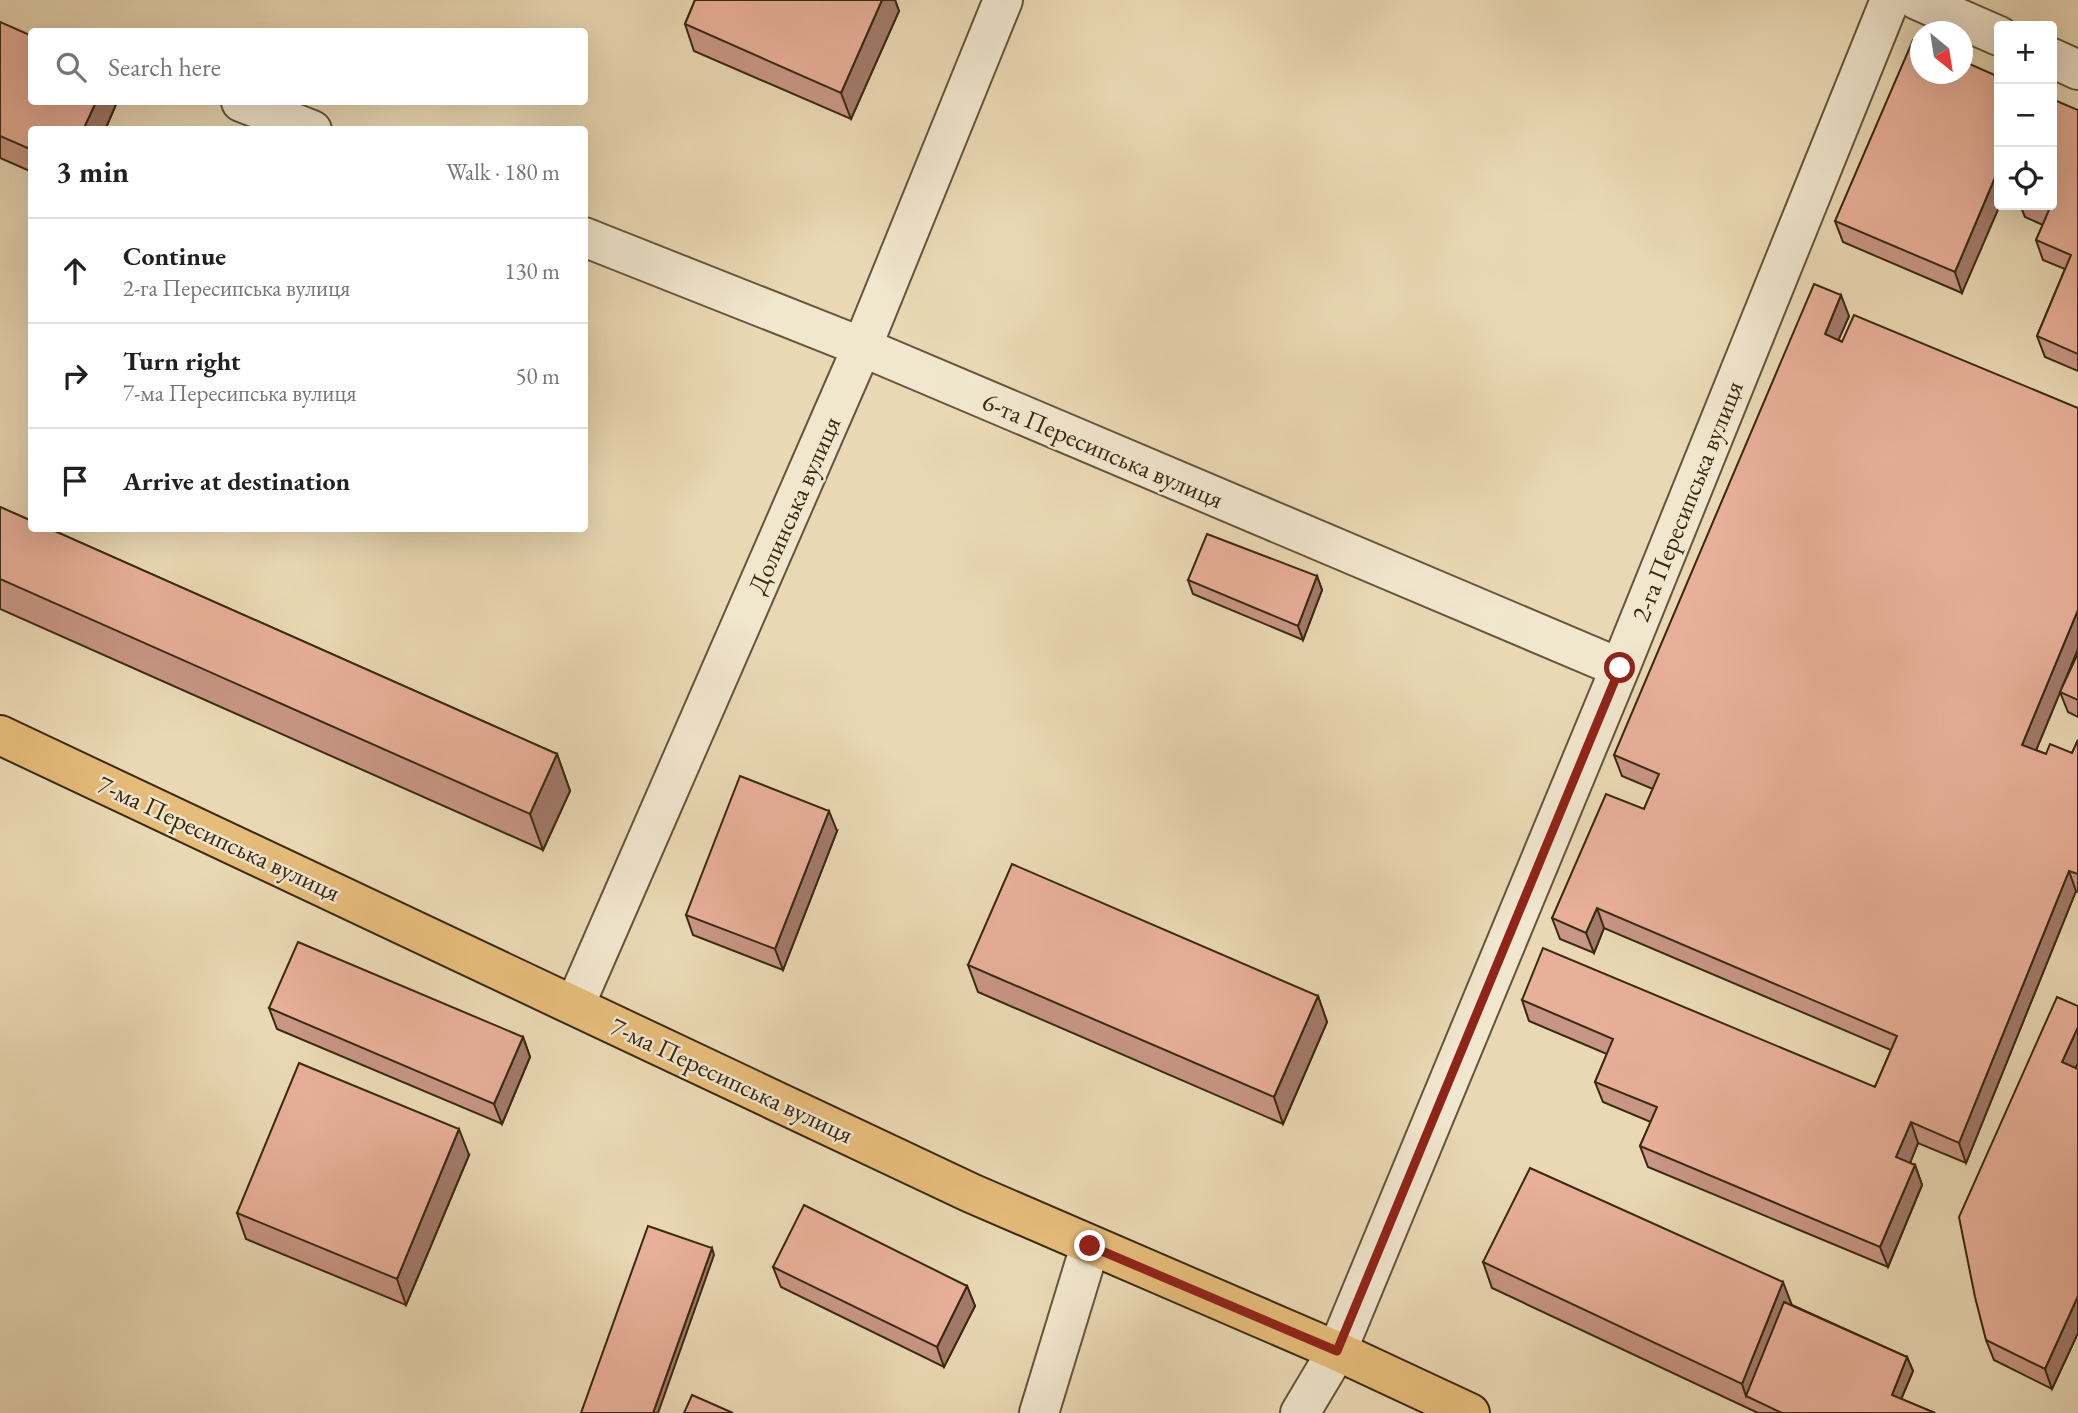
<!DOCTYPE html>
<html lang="en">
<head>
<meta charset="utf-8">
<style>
	:root { --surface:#fff; --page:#f6f6f6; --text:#202124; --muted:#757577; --line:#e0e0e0 }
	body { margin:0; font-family:"EB Garamond",serif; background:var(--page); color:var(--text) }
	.controls { position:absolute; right:21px; top:21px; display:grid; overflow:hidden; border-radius:7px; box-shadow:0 7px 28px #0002 }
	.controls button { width:63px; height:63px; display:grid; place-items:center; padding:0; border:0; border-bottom:2px solid var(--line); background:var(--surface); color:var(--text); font:35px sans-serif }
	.compass { position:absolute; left:1910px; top:21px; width:63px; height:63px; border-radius:50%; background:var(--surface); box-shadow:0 7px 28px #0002; rotate:150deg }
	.stop { position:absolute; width:21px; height:21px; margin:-16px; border:5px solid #8f2418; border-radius:50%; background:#fff }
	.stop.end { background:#8f2418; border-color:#fff; box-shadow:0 2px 7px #0008 }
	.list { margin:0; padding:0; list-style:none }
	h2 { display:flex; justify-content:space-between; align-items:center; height:91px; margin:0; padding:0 28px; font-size:30px }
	h2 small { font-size:23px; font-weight:400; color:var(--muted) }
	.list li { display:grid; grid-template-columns:46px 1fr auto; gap:21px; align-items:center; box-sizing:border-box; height:105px; padding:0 28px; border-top:2px solid var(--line) }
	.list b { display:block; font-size:26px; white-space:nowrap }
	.list p { margin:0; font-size:23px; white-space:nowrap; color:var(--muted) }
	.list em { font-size:23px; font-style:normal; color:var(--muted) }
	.icon { flex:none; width:38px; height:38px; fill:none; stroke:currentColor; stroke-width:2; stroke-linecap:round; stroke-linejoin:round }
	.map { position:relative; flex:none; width:2078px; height:1413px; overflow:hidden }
	.search { position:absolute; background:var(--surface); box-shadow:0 7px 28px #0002; left:28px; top:28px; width:560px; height:77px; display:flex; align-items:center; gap:18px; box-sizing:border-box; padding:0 24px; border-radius:7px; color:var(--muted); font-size:26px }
	.panel { position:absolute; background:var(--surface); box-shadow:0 7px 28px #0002; left:28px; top:126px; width:560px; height:406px; border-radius:7px }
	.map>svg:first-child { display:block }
</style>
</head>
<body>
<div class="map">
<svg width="2078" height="1413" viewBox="0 0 2078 1413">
	<rect width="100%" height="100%" fill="#ead8b4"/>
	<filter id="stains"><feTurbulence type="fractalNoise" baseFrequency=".00286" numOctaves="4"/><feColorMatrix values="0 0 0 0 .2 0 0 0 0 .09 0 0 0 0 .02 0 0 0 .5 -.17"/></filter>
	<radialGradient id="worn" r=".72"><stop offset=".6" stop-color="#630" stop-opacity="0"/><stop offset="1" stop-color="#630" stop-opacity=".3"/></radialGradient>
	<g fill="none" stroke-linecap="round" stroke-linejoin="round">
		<g stroke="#65553a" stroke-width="42">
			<path id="minor" d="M1917 0 1999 36
				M2052 58 2078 70
				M241 102 312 130
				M584 237 862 347 1620 668
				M575 1005 862 347 1003 0
				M1039 1413 1090 1246
				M1300 1413 1337 1351 1620 668 1890 0"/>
		</g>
		<g stroke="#392911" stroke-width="42">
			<path id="major" d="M0 735 971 1193 1337 1351 1470 1413"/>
		</g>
		<use href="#minor" stroke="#f1e6ce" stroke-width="38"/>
		<use href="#major" stroke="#e5bc7a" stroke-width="38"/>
	</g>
	<path fill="#c89684" stroke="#392911" stroke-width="2" d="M695 0H895L899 11 851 119 694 51 685 24Z
		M0 22 32 102H117L105 130H32V172L0 158Z
		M1999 77 1962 293 1843 242 1835 221Z
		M2078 110V371L2045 357 2037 336 2065 269 2043 260 2036 240 2043 225 2025 217 2020 205H2052Z
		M1849 316 1838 340 2078 408V649L2036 750 2046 754 2072 753 2078 740V892L2076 891 1966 1163 1918 1143 1910 1163 1915 1165 1922 1185 1888 1267 1648 1167 1640 1146 1651 1122 1603 1102 1595 1082 1607 1054 1529 1021 1522 1000 1875 1087 1891 1050 1604 928 1594 953 1560 939 1552 918 1644 809 1653 789 1622 776 1614 755Z
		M0 507 557 754 570 791 543 850 0 609Z
		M1317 576 1322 590 1303 640 1193 594 1188 580Z
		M2078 653V717L2068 712 2060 692Z
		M837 831 783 970 693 935 686 915Z
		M968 965 1318 996 1327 1022 1283 1124 978 992Z
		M2078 1006V1063L2076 1068 2078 1069V1333L2052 1389 1994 1360 1986 1340Z
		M269 1008 523 1037 530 1057 502 1124 277 1029Z
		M469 1155 406 1305 246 1239 237 1213Z
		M1483 1262 1792 1305 1907 1357 1913 1371 1901 1399 1935 1413H1758L1492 1288Z
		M773 1267 967 1286 975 1306 944 1367 781 1287Z"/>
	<path fill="#a27a6b" stroke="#392911" stroke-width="2" d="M882 0H895L899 11 851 119 841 93Z
		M96 102H117L105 130H83Z
		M1999 168 2000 205 1962 293 1955 272Z
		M1841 295 1849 316 1832 355 1825 334Z
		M1317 576 1322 590 1303 640 1298 626Z
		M2078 610V649L2030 765 2022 745Z
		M557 754 570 791 543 850 530 814Z
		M829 811 837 831 783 970 775 949Z
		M2069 871 2076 891 1966 1163 1959 1143Z
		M1597 908 1604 928 1594 953 1586 933Z
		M1318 996 1327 1022 1283 1124 1274 1097Z
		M2078 1027V1063L2069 1082 2062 1062Z
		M523 1037 530 1057 502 1124 494 1104Z
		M1911 1122 1918 1143 1904 1178 1896 1157Z
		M459 1129 469 1155 406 1305 397 1279Z
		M1915 1165 1922 1185 1888 1267 1880 1247Z
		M712 1248 714 1255 658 1413H653Z
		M1783 1282 1793 1308 1746 1396 1742 1384Z
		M967 1286 975 1306 944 1367 937 1347Z
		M2078 1296V1333L2052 1389 2045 1369Z
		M1907 1357 1913 1371 1897 1409 1892 1395Z"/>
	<path fill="#e8af99" stroke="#392911" stroke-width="2" d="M695 0H882L841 93 685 24Z
		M0 22 32 36V102H96L83 130H32V150L0 136Z
		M1913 40 1921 43V74H1963V61L1999 77V168L1955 272 1835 221Z
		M2052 99 2078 110V354L2037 336 2071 255 2036 240 2049 210 2036 205H2052Z
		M1814 284 1841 295 1825 334 1842 342 1854 315 2078 408V610L2022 745 2046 754 2050 744 2072 753 2078 740V874L2069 871 1959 1143 1911 1122 1896 1157 1915 1165 1880 1247 1640 1146 1657 1107 1595 1082 1613 1039 1522 1000 1543 948 1875 1087 1897 1036 1597 908 1586 933 1552 918 1606 794 1644 809 1659 774 1614 755Z
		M0 507 32 521V528H48L557 754 530 814 0 579Z
		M1207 534 1317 576 1298 626 1188 580Z
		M2078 653V700L2060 692Z
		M740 776 829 811 775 949 686 915Z
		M1012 864 1318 996 1274 1097 968 965Z
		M298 942 523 1037 494 1104 269 1008Z
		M2057 997 2078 1006V1027L2062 1062 2078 1069V1296L2045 1369 1986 1340 1975 1297 1959 1217Z
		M299 1063 459 1129 397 1279 237 1213Z
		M1530 1168 1783 1282 1742 1384 1483 1262Z
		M804 1205 967 1286 937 1347 773 1267Z
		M648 1226 712 1248 653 1413H581Z
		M1784 1302 1907 1357 1892 1395 1935 1413H1782L1746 1396Z
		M692 1395 733 1413H684Z"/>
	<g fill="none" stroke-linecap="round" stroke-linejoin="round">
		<path stroke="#8f2418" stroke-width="9" d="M1090 1246 1337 1351 1620 668"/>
	</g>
	<g text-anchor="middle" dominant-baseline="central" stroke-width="5" stroke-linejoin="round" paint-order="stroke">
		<g font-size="26" fill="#392911" stroke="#f1e6ce">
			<text transform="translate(1103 450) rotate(23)">6-та Пересипська вулиця</text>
			<text transform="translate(1687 501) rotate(-68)">2-га Пересипська вулиця</text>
			<text transform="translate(794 505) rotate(-66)">Долинська вулиця</text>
			<text transform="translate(219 838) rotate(25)">7-ма Пересипська вулиця</text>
			<text transform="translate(732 1080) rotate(25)">7-ма Пересипська вулиця</text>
		</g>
	</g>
	<rect width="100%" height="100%" filter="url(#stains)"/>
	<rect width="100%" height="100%" fill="url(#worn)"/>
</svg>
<div class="controls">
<button>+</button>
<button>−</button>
<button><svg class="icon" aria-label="locate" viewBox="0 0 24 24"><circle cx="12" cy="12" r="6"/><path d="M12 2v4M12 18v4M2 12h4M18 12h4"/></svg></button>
</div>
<svg class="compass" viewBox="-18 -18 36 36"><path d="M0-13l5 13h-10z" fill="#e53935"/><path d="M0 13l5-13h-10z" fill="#757577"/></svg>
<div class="stop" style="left:1620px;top:668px"></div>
<div class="stop end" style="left:1090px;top:1246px"></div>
<div class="search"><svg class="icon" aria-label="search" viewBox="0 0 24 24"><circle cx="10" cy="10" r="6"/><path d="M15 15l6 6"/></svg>Search here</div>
<section class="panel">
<h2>3 min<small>Walk · 180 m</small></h2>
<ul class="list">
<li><svg class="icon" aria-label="ahead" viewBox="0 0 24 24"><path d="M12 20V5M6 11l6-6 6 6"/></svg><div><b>Continue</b><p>2-га Пересипська вулиця</p></div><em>130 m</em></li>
<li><svg class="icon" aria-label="right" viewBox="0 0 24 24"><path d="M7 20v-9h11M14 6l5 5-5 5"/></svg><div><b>Turn right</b><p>7-ма Пересипська вулиця</p></div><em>50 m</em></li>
<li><svg class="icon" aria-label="arrive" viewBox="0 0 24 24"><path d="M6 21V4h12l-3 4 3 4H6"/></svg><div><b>Arrive at destination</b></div></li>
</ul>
</section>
</div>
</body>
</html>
